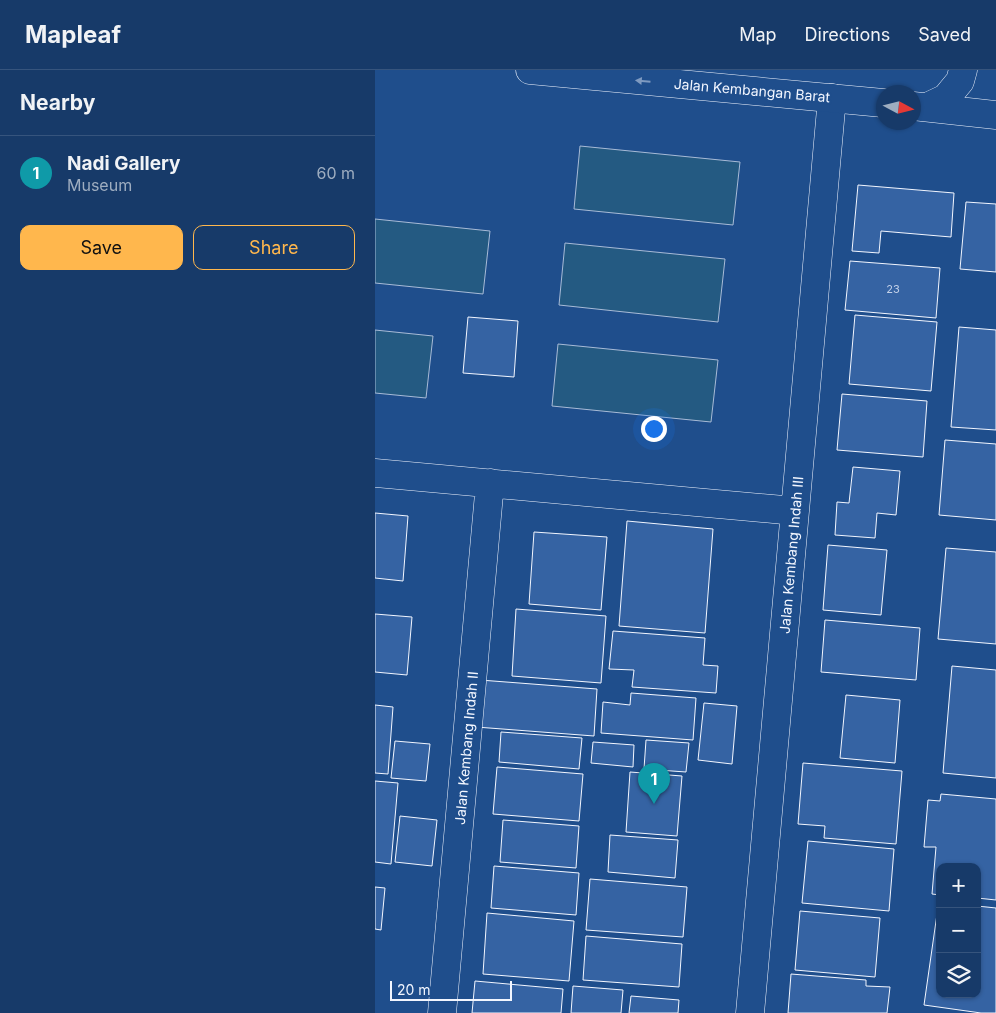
<!DOCTYPE html>
<html lang="en">
<head>
<meta charset="utf-8">
<style>
	:root { --surface:#173a69; --page:#244571; --text:#f1f3f6; --muted:#9eadc0; --line:#36547d; --accent:#ffb74d }
	body { margin:0; font-family:Inter,sans-serif; background:var(--page); color:var(--text) }
	.controls { position:absolute; right:15px; bottom:15px; display:grid; overflow:hidden; border-radius:10px; box-shadow:0 1px 4px #0004 }
	.controls button { width:45px; height:45px; display:grid; place-items:center; padding:0; border:0; border-bottom:1px solid var(--line); background:var(--surface); color:var(--text); font:25px sans-serif }
	.compass { position:absolute; left:501px; top:15px; width:45px; height:45px; border-radius:50%; background:var(--surface); box-shadow:0 1px 4px #0004; rotate:97deg }
	.scale { position:absolute; left:15px; bottom:12px; width:122px; box-sizing:border-box; padding-left:5px; border:2px solid #f2f6ff; border-top:0; font-size:14px; line-height:18px; white-space:nowrap; color:#f2f6ff; -webkit-text-stroke:4px #1f4e8c; paint-order:stroke }
	.you { position:absolute; left:278px; top:358px; width:18px; height:18px; margin:-12px; border:4px solid #fff; border-radius:50%; background:#1a73e8; box-shadow:0 0 0 8px #1a73e833 }
	.badge { display:grid; place-items:center; width:32px; height:32px; border-radius:50%; background:var(--accent); color:#fff; font-size:16px; font-weight:700 }
	.pin { position:absolute; translate:-50% -41px; filter:drop-shadow(0 1px 2px #0008) }
	.pin::after { content:''; position:absolute; top:26px; width:18px; height:15px; background:inherit; clip-path:polygon(0 0,100% 0,50% 100%) }
	.list { margin:0; padding:0; list-style:none }
	h2 { display:flex; justify-content:space-between; align-items:center; height:65px; margin:0; padding:0 20px; font-size:21px }
	h2 small { font-size:16px; font-weight:400; color:var(--muted) }
	.list li { display:grid; grid-template-columns:32px 1fr auto; gap:15px; align-items:center; box-sizing:border-box; height:75px; padding:0 20px; border-top:1px solid var(--line) }
	.list b { display:block; font-size:19px; white-space:nowrap }
	.list p { margin:0; font-size:16px; white-space:nowrap; color:var(--muted) }
	.list em { font-size:16px; font-style:normal; color:var(--muted) }
	.actions { display:flex; gap:10px; padding:15px 20px }
	.actions a { flex:1; padding:11px 0; border:1px solid var(--accent); border-radius:10px; text-align:center; font-size:18px; color:var(--accent) }
	.actions .main { background:var(--accent); color:#111 }
	.icon { flex:none; width:28px; height:28px; fill:none; stroke:currentColor; stroke-width:2; stroke-linecap:round; stroke-linejoin:round }
	.map { position:relative; flex:none; width:621px; height:943px; overflow:hidden }
	header { display:flex; align-items:center; gap:30px; box-sizing:border-box; height:70px; padding:0 25px; background:var(--surface); border-bottom:1px solid var(--line) }
	header strong { font-size:24px }
	nav { display:flex; gap:28px; margin-inline-start:auto; font-size:18px }
	main { display:flex }
	aside { flex:1; background:var(--surface) }
	.map>svg:first-child { display:block }
</style>
</head>
<body>
<header>
<strong>Mapleaf</strong>
<nav><a>Map</a><a>Directions</a><a>Saved</a></nav>
</header>
<main>
<aside>
<h2>Nearby<small></small></h2>
<ul class="list">
<li><span class="badge" style="background:#0f9aa8">1</span><div><b>Nadi Gallery</b><p>Museum</p></div><em>60 m</em></li>
</ul>
<div class="actions"><a class="main">Save</a><a>Share</a></div>
</aside>
<div class="map">
<svg width="621" height="943" viewBox="0 0 621 943">
	<rect width="100%" height="100%" fill="#1f4e8c"/>
	<path fill="#245a82" stroke="#a8bbd7" d="M205 76 365 92 358 155 199 139Z
		M0 149 115 161 108 224 0 213Z
		M190 173 350 189 343 252 184 235Z
		M0 260 58 266 51 328 0 323Z
		M183 274 343 290 336 352 177 336Z"/>
	<path fill="#3563a3" stroke="#f2f6ff" d="M483 115 579 123 576 167 506 161 504 183 477 181Z
		M591 132 621 134V202L585 199Z
		M475 191 565 198 561 248 470 240Z
		M480 245 562 252 556 321 474 314Z
		M93 247 143 251 139 307 88 303Z
		M584 257 621 260V360L576 357Z
		M467 324 552 331 548 387 462 380Z
		M570 370 621 374V450L564 445Z
		M478 397 525 401 521 445 502 443 500 468 460 465 462 432 474 433Z
		M0 443 33 446 28 511 0 508Z
		M252 451 338 459 330 563 244 556Z
		M159 462 232 467 226 540 154 534Z
		M453 475 512 480 506 545 448 540Z
		M571 478 621 482V574L563 569Z
		M141 539 231 546 226 613 137 606Z
		M0 544 37 547 32 605 0 602Z
		M450 550 545 558 541 610 446 602Z
		M238 561 330 568 328 595 343 596 341 623 257 617 259 600 234 599Z
		M577 596 621 600V708L568 703Z
		M105 610 222 619 219 666 101 657Z
		M256 623 321 628 318 670 226 663 228 632 255 635Z
		M471 625 525 630 520 693 465 688Z
		M329 633 362 636 357 694 323 690Z
		M0 635 18 637 13 704 0 703Z
		M126 662 207 668 204 699 124 692Z
		M271 670 314 673 311 702 269 699Z
		M20 671 55 674 51 711 16 708Z
		M218 672 259 675 258 697 216 693Z
		M428 693 527 701 521 774 449 768 450 756 423 754Z
		M122 697 208 704 204 751 118 744Z
		M255 702 307 706 302 766 251 762Z
		M0 711 23 713 16 794 0 792Z
		M566 724 621 729V830L602 828V797H565V825L557 824 561 777H549L553 730 565 731Z
		M25 746 62 750 57 796 20 792Z
		M128 750 204 756 201 798 125 792Z
		M235 765 303 770 300 808 233 802Z
		M433 771 519 779 514 841 427 833Z
		M119 796 204 803 201 845 116 838Z
		M215 809 312 817 308 867 211 860Z
		M0 817 10 818 6 860 0 859Z
		M564 830 565 831V924H602V836L621 838V943H606L549 935Z
		M425 841 505 848 500 907 420 900Z
		M112 843 199 851 194 911 108 904Z
		M211 866 307 874 304 917 208 910Z
		M416 904 491 910V916L515 917 512 943H413Z
		M100 911 188 919 186 943H97Z
		M198 916 248 920 246 943H196Z
		M256 926 304 930 303 943H254Z"/>
	<g fill="none" stroke-linecap="round" stroke-linejoin="round">
		<g stroke="#f2f6ff" stroke-width="29">
			<path id="minor" d="M0 403 420 441
				M67 943 115 413
				M375 943 457 28"/>
		</g>
		<g stroke="#f2f6ff" stroke-width="29">
			<path id="primary" d="M155 0 508 33
				M538 36 621 45
				M552 37 571 28 585 11 588 0"/>
		</g>
		<use href="#minor" stroke="#1f4e8c" stroke-width="28"/>
		<use href="#primary" stroke="#1f4e8c" stroke-width="28"/>
	</g>
	<defs><path id="oneway-solid" d="M-6-.8H1V-3.2L6.5 0L1 3.2V.8H-6Z" transform="scale(1.25)"/></defs>
	<use fill="#7e9ac0" href="#oneway-solid" transform="translate(268 11) rotate(-175)"/>
	<g text-anchor="middle" dominant-baseline="central" stroke-width="4" stroke-linejoin="round" paint-order="stroke">
		<g font-size="11" fill="#c3d1e8">
			<text x="518" y="219">23</text>
		</g>
		<g font-size="14" fill="#f2f6ff" stroke="#1f4e8c">
			<text transform="translate(377 20) rotate(5)">Jalan Kembangan Barat</text>
			<text transform="translate(416 485) rotate(-85)">Jalan Kembang Indah III</text>
			<text transform="translate(91 678) rotate(-85)">Jalan Kembang Indah II</text>
		</g>
	</g>
</svg>
<div class="controls">
<button>+</button>
<button>−</button>
<button><svg class="icon" aria-label="layers" viewBox="0 0 24 24"><path d="M12 4l9 5-9 5-9-5zM3 14l9 5 9-5"/></svg></button>
</div>
<svg class="compass" viewBox="-18 -18 36 36"><path d="M0-13l5 13h-10z" fill="#e53935"/><path d="M0 13l5-13h-10z" fill="#9eadc0"/></svg>
<div class="scale">20 m</div>
<div class="you"></div>
<div class="pin badge" style="left:279px;top:734px;background:#0f9aa8">1</div>
</div>
</main>
</body>
</html>
